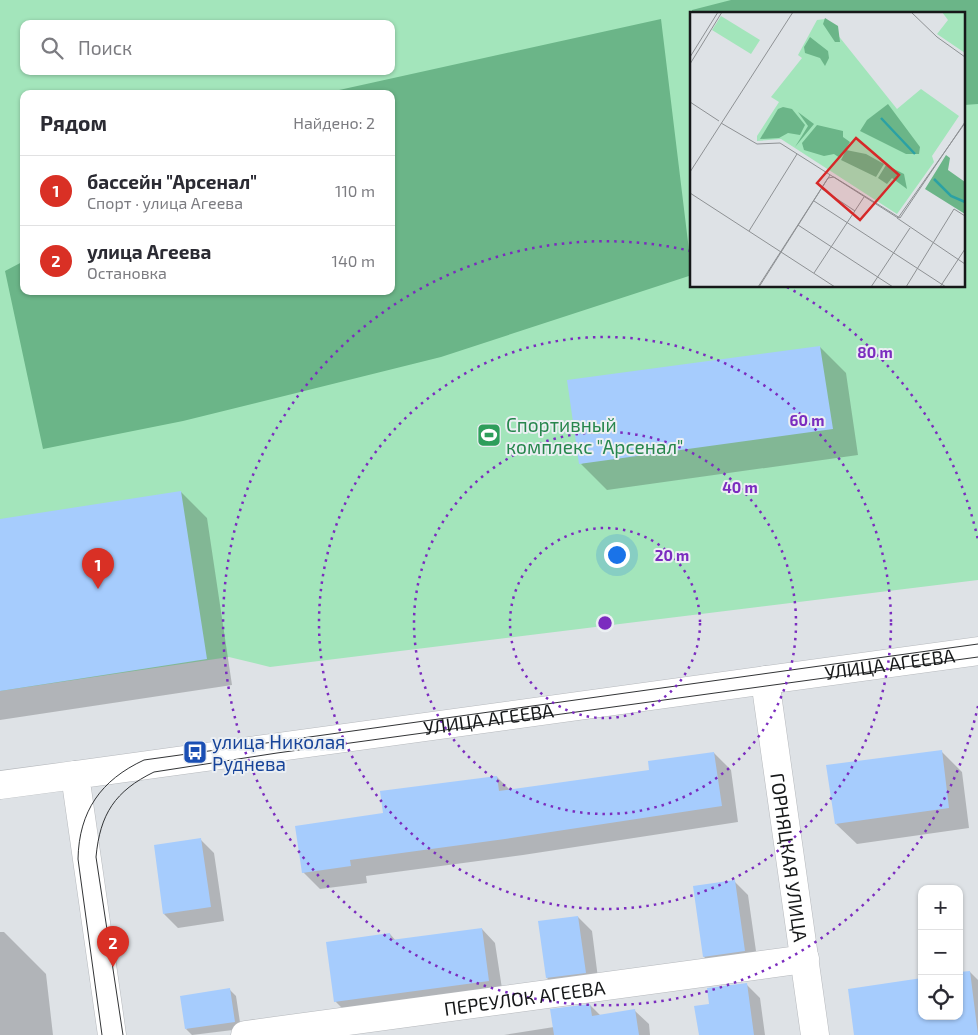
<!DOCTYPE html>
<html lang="ru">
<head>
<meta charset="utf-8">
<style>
	:root { --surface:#fff; --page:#f7f7f7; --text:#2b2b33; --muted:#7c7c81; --line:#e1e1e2; --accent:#d93025 }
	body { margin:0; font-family:"Exo 2",sans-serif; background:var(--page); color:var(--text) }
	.controls { position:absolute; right:15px; bottom:15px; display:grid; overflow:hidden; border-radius:10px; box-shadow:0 1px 4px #0004 }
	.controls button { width:45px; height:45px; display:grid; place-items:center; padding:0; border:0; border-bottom:1px solid var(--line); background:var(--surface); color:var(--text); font:25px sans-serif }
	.you { position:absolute; left:616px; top:554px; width:18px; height:18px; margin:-12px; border:4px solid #fff; border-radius:50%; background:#1a73e8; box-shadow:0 0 0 8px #1a73e833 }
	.badge { display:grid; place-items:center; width:32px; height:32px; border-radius:50%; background:var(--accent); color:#fff; font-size:16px; font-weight:700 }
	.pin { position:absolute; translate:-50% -41px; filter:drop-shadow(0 1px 2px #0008) }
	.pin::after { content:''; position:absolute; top:26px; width:18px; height:15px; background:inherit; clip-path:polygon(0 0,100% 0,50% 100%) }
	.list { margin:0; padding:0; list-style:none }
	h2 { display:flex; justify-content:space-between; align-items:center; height:65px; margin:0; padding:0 20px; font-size:21px }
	h2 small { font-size:16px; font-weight:400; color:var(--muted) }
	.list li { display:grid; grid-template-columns:32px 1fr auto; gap:15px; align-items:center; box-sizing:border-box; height:70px; padding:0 20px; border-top:1px solid var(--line) }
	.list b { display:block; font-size:19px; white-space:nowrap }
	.list p { margin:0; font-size:16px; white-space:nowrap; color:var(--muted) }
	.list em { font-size:16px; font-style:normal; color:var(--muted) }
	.icon { flex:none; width:28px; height:28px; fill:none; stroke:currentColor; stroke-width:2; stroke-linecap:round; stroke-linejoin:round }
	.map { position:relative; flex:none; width:978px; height:1035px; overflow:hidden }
	.search { position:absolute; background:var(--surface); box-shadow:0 1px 4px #0004; left:20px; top:20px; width:375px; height:55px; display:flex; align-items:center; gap:12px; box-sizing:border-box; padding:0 18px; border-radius:10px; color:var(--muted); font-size:19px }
	.panel { position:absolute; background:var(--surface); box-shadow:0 1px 4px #0004; left:20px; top:90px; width:375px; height:205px; border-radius:10px }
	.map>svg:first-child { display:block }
</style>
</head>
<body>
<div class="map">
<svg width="978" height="1035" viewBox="0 0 978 1035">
	<rect width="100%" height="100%" fill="#dee2e6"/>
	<path fill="#a3e5bb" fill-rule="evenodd" d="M0 0H978V580L270 667 229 657 0 691ZM692 14H964V286H692ZM24 24H391V71H24ZM24 94H391V291H24Z"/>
	<path fill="#6bb588" d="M731 0H978V104L964 105V14H692V10Z
		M661 19 692 275 441 357 183 421 43 449 5 271 24 261V291H391V94H321Z"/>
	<path fill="#0003" d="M820 347 846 373 858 455 607 490 581 464Z
		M181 492 207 518 232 685 0 720V520Z
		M941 751 962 772 969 828 857 844 836 824Z
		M714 753 731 770 738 822 523 855 366 876 367 883 320 889 303 872 384 814 497 777 511 791 651 771Z
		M201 840 214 853 224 921 178 928 164 914Z
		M734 881 748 895 758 965 718 970 704 957Z
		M578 917 592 931 599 986 561 992 547 978Z
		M482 929 495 943 503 995 349 1015 335 1001 390 934 396 941Z
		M0 932H4L46 974 53 1035H0Z
		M970 972 978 980V1035H856L922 1016H959Z
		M746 984 760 998 765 1035H700L710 1005Z
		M230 990 236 996 241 1029 192 1035 186 1029Z
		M590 1005 601 1016 635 1011 649 1024 650 1035H504L554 1027Z"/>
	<path fill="#a6ccfd" d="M820 346 833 429 579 464 567 380Z
		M181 491 207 659 0 691V519Z
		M942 750 949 808 835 824 826 765Z
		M714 752 722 806 505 839 350 860 351 866 302 873 295 826 383 813 380 791 497 776 499 791 649 770 648 761Z
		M201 838 211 907 163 914 154 845Z
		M735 880 745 951 703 957 693 886Z
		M578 916 586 973 546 978 538 921Z
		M482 928 489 981 334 1002 326 942 390 933 391 940Z
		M970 971 978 1035H854L848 989 922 978V1016H959V972Z
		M747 983 754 1035H699L694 1006 709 1004 707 988Z
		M230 988 235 1022 185 1029 180 996Z
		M590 1004 592 1016 635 1009 639 1035H554L550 1009Z"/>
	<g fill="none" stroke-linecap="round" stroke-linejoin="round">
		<g stroke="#b6b9bd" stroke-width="29">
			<g id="street">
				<path id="s1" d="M765 680 815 1035"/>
				<path d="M0 785 75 775"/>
				<path id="s2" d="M245 1035 805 959"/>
			</g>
		</g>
		<g stroke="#b6b9bd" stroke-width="29">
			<g id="secondary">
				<path id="s3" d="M112 1035 75 775 978 651"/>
			</g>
		</g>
		<use href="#street" stroke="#fff" stroke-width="28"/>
		<use href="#secondary" stroke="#fff" stroke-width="28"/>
		<path stroke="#323436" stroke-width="1" d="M102 1035 78 859C79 811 101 780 144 760L978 644
			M123 1035 96 857C100 814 115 791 154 772L277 753 978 657"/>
	</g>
	<g fill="none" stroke="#7b2cbf" stroke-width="2.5" stroke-dasharray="2.5 5">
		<circle cx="605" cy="623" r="95"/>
		<circle cx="605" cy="623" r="191"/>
		<circle cx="605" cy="623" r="286"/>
		<path d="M978 706A382 382 0 1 1 691 251M787 287A382 382 0 0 1 978 540"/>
	</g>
	<defs>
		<g id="stadium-square" transform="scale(1.25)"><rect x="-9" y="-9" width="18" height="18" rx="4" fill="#2e9e5b" stroke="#ebeff3"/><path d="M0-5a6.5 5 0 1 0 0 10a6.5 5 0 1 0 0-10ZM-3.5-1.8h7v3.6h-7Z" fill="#fff"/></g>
		<g id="bus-square" transform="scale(1.25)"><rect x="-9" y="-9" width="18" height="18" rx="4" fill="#1a4fb4" stroke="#ebeff3"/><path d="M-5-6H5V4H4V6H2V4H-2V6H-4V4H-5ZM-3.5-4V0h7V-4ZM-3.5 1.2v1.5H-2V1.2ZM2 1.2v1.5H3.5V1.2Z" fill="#fff"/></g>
	</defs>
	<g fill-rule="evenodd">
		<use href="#stadium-square" x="489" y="435"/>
		<use href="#bus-square" x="195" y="752"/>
	</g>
	<g text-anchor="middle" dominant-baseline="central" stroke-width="4" stroke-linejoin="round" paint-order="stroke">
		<g font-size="19" fill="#27864d" stroke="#ebeff3" text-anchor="start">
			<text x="506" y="424">Спортивный<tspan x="506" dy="22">комплекс "Арсенал"</tspan></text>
		</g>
		<g font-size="19" fill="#161819" stroke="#ebeff3">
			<text stroke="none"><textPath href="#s3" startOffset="1085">УЛИЦА АГЕЕВА</textPath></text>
			<text stroke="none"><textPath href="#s3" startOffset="680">УЛИЦА АГЕЕВА</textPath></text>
			<text stroke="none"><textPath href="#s1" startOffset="179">ГОРНЯЦКАЯ УЛИЦА</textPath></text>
			<text stroke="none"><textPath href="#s2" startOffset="282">ПЕРЕУЛОК АГЕЕВА</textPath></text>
		</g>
		<g font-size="19" fill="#164399" stroke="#ebeff3" text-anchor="start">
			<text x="212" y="741">улица Николая<tspan x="212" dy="22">Руднева</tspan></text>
		</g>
	</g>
	<g transform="translate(690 12)">
		<rect width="275" height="275" fill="#dee2e6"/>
		<path d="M252 0H275V41L247 22 258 8ZM31 4 70 28 61 42 22 18ZM135 7 207 97 231 77 269 104 242 144 244 150 207 202 91 127 67 129V124L89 90 81 85 112 46 108 43 127 8Z" fill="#a3e5bb"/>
		<path d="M135 6 148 14 150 30H145L133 12ZM120 25 138 39 139 46 135 54 130 46 115 41 114 35ZM198 92 230 135 229 142H216L170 119 177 108ZM93 95 102 97 115 113 110 123 98 121 89 126 70 127 88 97ZM108 100 124 112 105 135 118 114ZM127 113 153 119V125L160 130 150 146 144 142 134 144 114 138 112 131ZM156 138 176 142 194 152 186 165 151 148ZM256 143 260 146 258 158 275 170V202L235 177ZM196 153 214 162 217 177 202 166 197 172 188 166Z" fill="#6bb588"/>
		<path fill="none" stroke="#2ba1a4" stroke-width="2.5" d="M191 106 225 142M244 167 261 184 275 190"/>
		<path fill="none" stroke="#8e9194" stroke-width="1" d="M221 0 247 25 275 45M0 45 28 0M0 52 32 0M0 90 29 109M31 111 67 132 90 131 208 206 275 111M0 160 103 0M132 177 165 199M0 181 145 275M124 189 256 275M207 206 275 252M108 213 203 275M59 219 107 142M124 261 174 185M68 275 138 166 144 165 210 206 275 110M69 275 140 163M181 275 220 216M216 275 264 197 275 204M250 275 275 237"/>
		<path fill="#d62828" fill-opacity="0.15" stroke="#d62828" stroke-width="2.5" d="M166 126 209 163 170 208 127 171Z"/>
		<rect width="275" height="275" fill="none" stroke="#161819" stroke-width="2.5"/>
	</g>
	<circle cx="605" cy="623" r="8" fill="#7b2cbf" stroke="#ebeff3" stroke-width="2.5"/>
	<g font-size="15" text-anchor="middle" font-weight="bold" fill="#7b2cbf" stroke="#ebeff3" stroke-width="4" stroke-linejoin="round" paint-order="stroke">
		<text x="875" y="358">80 m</text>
		<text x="807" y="426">60 m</text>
		<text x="740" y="493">40 m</text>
		<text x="672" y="561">20 m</text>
	</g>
</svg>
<div class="controls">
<button>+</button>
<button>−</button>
<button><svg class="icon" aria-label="locate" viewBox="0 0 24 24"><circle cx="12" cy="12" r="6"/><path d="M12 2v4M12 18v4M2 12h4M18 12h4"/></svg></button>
</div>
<div class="you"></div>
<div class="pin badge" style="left:98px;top:589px">1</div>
<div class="pin badge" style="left:113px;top:967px">2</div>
<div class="search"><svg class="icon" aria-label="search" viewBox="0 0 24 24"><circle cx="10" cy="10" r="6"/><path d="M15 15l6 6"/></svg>Поиск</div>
<section class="panel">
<h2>Рядом<small>Найдено: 2</small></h2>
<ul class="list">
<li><span class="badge">1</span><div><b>бассейн &quot;Арсенал&quot;</b><p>Спорт · улица Агеева</p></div><em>110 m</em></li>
<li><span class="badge">2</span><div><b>улица Агеева</b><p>Остановка</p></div><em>140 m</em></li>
</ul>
</section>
</div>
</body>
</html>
